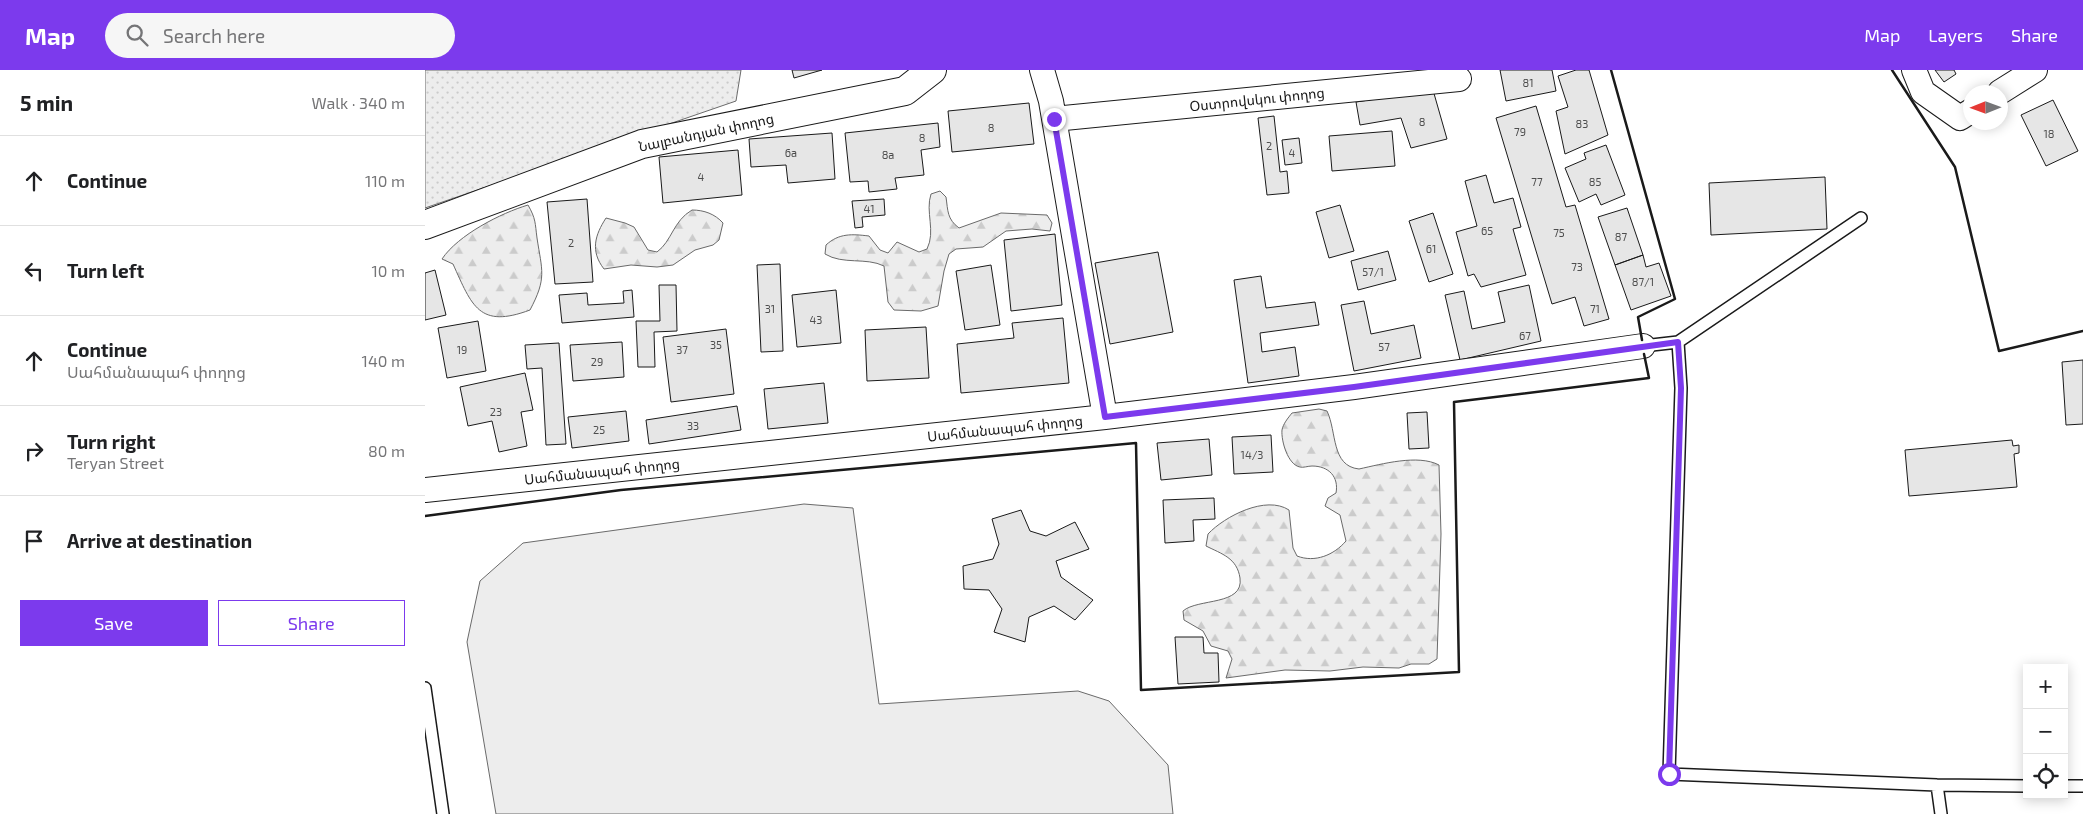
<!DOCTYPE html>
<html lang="en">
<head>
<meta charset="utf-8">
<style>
	:root { --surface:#fff; --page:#f6f6f6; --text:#202124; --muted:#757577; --line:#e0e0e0; --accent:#7c3aed }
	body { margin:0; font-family:"Exo 2","Noto Sans Armenian",sans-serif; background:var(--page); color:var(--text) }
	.controls { position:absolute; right:15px; bottom:15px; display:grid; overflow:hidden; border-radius:0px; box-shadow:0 2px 12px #0003 }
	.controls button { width:45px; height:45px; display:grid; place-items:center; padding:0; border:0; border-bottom:1px solid var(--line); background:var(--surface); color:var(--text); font:25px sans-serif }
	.compass { position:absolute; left:1538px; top:15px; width:45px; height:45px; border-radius:50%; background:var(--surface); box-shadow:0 2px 12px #0003; rotate:269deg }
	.stop { position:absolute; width:15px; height:15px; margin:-11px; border:4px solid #7c3aed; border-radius:50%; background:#fff }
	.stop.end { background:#7c3aed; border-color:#fff; box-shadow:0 1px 5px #0008 }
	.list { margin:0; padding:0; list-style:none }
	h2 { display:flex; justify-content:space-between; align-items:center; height:65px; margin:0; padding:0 20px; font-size:21px }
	h2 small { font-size:16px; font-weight:400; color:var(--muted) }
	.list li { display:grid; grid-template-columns:32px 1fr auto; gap:15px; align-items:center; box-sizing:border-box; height:90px; padding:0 20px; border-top:1px solid var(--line) }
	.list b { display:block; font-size:19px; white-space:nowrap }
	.list p { margin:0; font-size:16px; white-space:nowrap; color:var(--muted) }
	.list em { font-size:16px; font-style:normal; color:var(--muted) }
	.actions { display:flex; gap:10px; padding:15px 20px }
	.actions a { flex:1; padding:11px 0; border:1px solid var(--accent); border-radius:0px; text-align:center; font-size:18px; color:var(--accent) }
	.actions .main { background:var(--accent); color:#fff }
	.icon { flex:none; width:28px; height:28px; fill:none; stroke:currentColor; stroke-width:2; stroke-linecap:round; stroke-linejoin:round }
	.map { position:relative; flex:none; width:1658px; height:744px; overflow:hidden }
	header { display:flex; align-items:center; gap:30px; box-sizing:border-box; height:70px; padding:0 25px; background:var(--accent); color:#fff }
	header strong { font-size:24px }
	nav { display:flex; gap:28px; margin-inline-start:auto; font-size:18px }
	.search { width:350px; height:45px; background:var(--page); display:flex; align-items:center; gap:12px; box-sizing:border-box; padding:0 18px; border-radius:28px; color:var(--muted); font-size:19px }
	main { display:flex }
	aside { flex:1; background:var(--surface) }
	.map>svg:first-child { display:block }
</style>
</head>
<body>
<header>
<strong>Map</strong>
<div class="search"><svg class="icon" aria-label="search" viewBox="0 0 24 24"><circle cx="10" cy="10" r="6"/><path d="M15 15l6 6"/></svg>Search here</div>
<nav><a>Map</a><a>Layers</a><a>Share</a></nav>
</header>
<main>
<aside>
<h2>5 min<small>Walk · 340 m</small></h2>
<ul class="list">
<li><svg class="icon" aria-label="ahead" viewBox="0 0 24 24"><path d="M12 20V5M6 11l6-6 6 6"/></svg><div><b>Continue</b></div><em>110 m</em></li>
<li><svg class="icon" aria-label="left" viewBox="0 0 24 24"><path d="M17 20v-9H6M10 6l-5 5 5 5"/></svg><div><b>Turn left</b></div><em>10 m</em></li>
<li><svg class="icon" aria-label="ahead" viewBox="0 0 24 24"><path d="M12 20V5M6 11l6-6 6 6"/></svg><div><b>Continue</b><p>Սահմանապահ փողոց</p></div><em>140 m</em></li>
<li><svg class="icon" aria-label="right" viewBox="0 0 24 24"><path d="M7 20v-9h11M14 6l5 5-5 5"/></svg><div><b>Turn right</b><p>Teryan Street</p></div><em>80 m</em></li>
<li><svg class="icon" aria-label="arrive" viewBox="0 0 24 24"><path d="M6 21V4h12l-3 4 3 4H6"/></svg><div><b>Arrive at destination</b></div></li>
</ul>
<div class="actions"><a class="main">Save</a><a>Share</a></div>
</aside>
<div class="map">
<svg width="1658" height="744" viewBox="0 0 1658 744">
	<defs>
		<pattern id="forest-firs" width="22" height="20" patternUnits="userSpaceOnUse" patternTransform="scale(1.25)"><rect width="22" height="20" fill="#ededed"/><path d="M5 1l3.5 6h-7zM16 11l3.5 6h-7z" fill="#cbcbcb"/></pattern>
		<pattern id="park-dots" width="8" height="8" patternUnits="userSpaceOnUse" patternTransform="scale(1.25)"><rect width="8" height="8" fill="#ededed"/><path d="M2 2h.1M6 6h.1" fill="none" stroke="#cbcbcb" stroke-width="1.8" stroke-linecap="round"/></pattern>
	</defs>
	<rect width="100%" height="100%" fill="#fff"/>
	<path fill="#ededed" stroke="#6a6a6a" d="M379 434 428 438 454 634 653 621 684 631 743 695 748 744H71L42 572 55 511 98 473Z"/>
	<path fill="url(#forest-firs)" stroke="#6a6a6a" d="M515 121 521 127C523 141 522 149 534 158L576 143 622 145 627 153 625 161 607 159 581 161 558 177 531 179 524 184 519 201 513 236 496 241 469 240 463 232 459 196C441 187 418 195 400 184L401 175C414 163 427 164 444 166L455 180 463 183 472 172 494 182 502 179C511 161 500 142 506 124Z
		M103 135C111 149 110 153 112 168 117 201 122 208 105 240 54 259 47 236 28 194L17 189C33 165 76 143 103 135Z
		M267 140C279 140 290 144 298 153L294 170 288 175 270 180 248 195 232 197 206 195 179 199C165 181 170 165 181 148L200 153 209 157 223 180 232 182C247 171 248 151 267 140Z
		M894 339 902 341C912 362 906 396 934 399 957 394 993 384 1014 395L1016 464 1012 589 1004 594H986L974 598 938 597 905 601 860 600 801 608 807 589 803 581 786 576 778 561 759 550 758 541C773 528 819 536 815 508 812 488 797 484 781 476L783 464C800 446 841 425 864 440L868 478 872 486C890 493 909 485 921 471L915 445 900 436 903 428 911 423C914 407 904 396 887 396 883 396 878 398 875 397 863 395 856 371 857 360 858 354 863 348 867 343Z"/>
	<path fill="url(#park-dots)" stroke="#6a6a6a" d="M0 0H316L311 31 0 138Z"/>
	<path fill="#e6e6e6" stroke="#1a1a1a" d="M367 0H397L369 8Z
		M1075 0H1127L1131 21 1081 31Z
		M1151 0H1164L1183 65 1140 84 1131 41 1143 37 1133 6Z
		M1510 0H1529L1531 4 1519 12Z
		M1008 20 1022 69 986 78 976 48 935 55 931 32Z
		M1628 30 1653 81 1621 96 1596 45Z
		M604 33 609 74 527 82 523 41Z
		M1111 36 1141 137 1150 135 1184 249 1159 256 1150 227 1127 234 1071 48Z
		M849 46 855 102 862 101 864 123 842 125 833 48Z
		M513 53 515 77 496 80 499 105 470 108 472 119 444 122 443 111 425 112 420 63Z
		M967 61 970 96 907 101 904 66Z
		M407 63 410 109 363 113 361 95 326 97 324 69Z
		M874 68 877 93 860 95 857 70Z
		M1181 75 1200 125 1176 135 1171 124 1154 132 1140 98 1161 89 1159 83Z
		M313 80 317 125 238 133 234 87Z
		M1061 105 1069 133 1088 128 1096 157 1088 159 1101 205 1056 217 1049 204 1043 206 1031 162 1052 156 1040 111Z
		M1400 107 1402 159 1286 165 1284 113Z
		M162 129 168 212 130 214 122 132Z
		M459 129 460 145 437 147 438 157 430 158 427 131Z
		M915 135 929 181 904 188 891 142Z
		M1202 138 1218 185 1190 195 1173 147Z
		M1008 143 1028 204 1004 212 984 151Z
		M630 164 637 235 586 241 579 170Z
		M963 181 971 210 933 220 926 191Z
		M733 182 748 262 685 274 670 193Z
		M1218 185 1221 197 1234 193 1246 226 1206 240 1190 195Z
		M355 194 358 281 336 282 332 195Z
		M566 195 575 255 540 260 531 201Z
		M10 200 21 245 0 250V203Z
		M836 206 841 238 890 232 894 255 835 263 837 282 870 277 874 306 823 313 809 210Z
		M234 215H251L252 261 229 262 230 297H213L211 251H235Z
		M1104 215 1116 271 1035 290 1020 225 1039 221 1047 259 1080 252 1073 222Z
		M207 220 209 247 137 253 134 225 162 223 163 235 199 233 198 221Z
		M411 220 416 273 372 277 367 225Z
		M939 231 946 264 989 255 996 288 929 301 916 235Z
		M638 248 644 313 536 323 532 274 589 268 587 253Z
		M53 251 61 301 22 308 13 258Z
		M501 257 504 308 442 311 440 260Z
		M301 259 309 324 246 332 238 267Z
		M197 272 199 307 148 311 145 275Z
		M134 273 141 374 121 375 117 298 102 299 100 275Z
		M1658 290V354L1641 355 1637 292Z
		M100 303 108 340 96 342 102 376 74 382 67 351 43 356 35 317Z
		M399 313 403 353 343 359 339 319Z
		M312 336 316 360 224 374 221 350Z
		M201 341 204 371 147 378 143 347Z
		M1002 342 1004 378 984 379 982 343Z
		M846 365 848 402 809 404 807 367Z
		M784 369 787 405 736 410 732 373Z
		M1587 370 1588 376 1594 375V383L1589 384 1592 417 1484 426 1480 380Z
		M789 428 790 449 768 450 769 471 740 473 738 430Z
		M596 440 605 461 621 466 650 452 664 479 631 491 636 507 668 530 650 550 629 536 604 547 600 572 569 562 577 539 564 520 539 519 538 496 568 489 574 474 567 449Z
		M750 567H778L779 583H793L794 612 753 614Z"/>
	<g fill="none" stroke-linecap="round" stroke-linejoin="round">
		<g stroke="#1a1a1a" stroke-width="14">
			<path id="lane" d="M1253 272 1256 318 1244 704 1512 715 1602 716
				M1218 276 1253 272 1436 148
				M0 618 18 744
				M1512 715 1516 744
				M1639 716H1658"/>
		</g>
		<g stroke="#1a1a1a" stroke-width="26">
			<path id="street" d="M617 0 626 31 680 347
				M1489 0 1498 22 1535 48 1546 41
				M1575 22 1610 0
				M629 49 1034 9
				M0 420 680 347 929 317 1218 276"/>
		</g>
		<g stroke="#1a1a1a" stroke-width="30">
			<path id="secondary" d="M0 155 217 74 480 21 507 0"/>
		</g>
		<use href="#lane" stroke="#fff" stroke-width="11"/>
		<use href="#street" stroke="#fff" stroke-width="24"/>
		<use href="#secondary" stroke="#fff" stroke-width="28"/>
		<path stroke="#1a1a1a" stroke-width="2.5" d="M1186 0 1250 229 1213 247 1217 270
			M1467 0 1530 97 1574 281 1658 261
			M0 446 196 420 711 373 716 620 1034 602 1029 332 1224 308 1219 284"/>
	</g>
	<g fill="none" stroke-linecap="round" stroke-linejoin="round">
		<path stroke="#7c3aed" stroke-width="6" d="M629 49 680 347 929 317 1253 272 1256 318 1244 704"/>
	</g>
	<g text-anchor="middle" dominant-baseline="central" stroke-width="4" stroke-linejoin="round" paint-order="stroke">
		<g font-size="11" fill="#4d4d4d">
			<text x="1103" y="12">81</text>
			<text x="997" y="51">8</text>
			<text x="1157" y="53">83</text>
			<text x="566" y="57">8</text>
			<text x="1095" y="61">79</text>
			<text x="1624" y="63">18</text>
			<text x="497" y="67">8</text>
			<text x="844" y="75">2</text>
			<text x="366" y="82">6a</text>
			<text x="867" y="82">4</text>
			<text x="463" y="84">8a</text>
			<text x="276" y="106">4</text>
			<text x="1112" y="111">77</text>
			<text x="1170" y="111">85</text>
			<text x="444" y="138">41</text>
			<text x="1062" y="160">65</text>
			<text x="1134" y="162">75</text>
			<text x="1196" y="166">87</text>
			<text x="146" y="172">2</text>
			<text x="1006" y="178">61</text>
			<text x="1152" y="196">73</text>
			<text x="948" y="201">57/1</text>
			<text x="1218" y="211">87/1</text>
			<text x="345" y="238">31</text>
			<text x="1170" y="238">71</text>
			<text x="391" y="249">43</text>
			<text x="1100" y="265">67</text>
			<text x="291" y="274">35</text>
			<text x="959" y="276">57</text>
			<text x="37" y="279">19</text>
			<text x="257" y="279">37</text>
			<text x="172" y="291">29</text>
			<text x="71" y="341">23</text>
			<text x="268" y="355">33</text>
			<text x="174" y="359">25</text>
			<text x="827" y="384">14/3</text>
		</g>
		<g font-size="14" fill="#1a1a1a" stroke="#fff">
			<text transform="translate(832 29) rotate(-6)">Օստրովսկու փողոց</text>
			<text transform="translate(281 62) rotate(-12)">Նալբանդյան փողոց</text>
			<text transform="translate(580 358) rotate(-6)">Սահմանապահ փողոց</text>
			<text transform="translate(177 401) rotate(-6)">Սահմանապահ փողոց</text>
		</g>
	</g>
</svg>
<div class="controls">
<button>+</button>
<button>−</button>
<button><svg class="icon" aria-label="locate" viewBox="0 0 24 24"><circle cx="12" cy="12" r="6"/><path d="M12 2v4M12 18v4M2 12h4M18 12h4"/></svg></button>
</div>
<svg class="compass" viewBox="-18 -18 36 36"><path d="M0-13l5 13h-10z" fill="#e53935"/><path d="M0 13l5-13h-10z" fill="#757577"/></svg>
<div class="stop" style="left:1244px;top:704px"></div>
<div class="stop end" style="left:629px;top:49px"></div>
</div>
</main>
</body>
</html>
